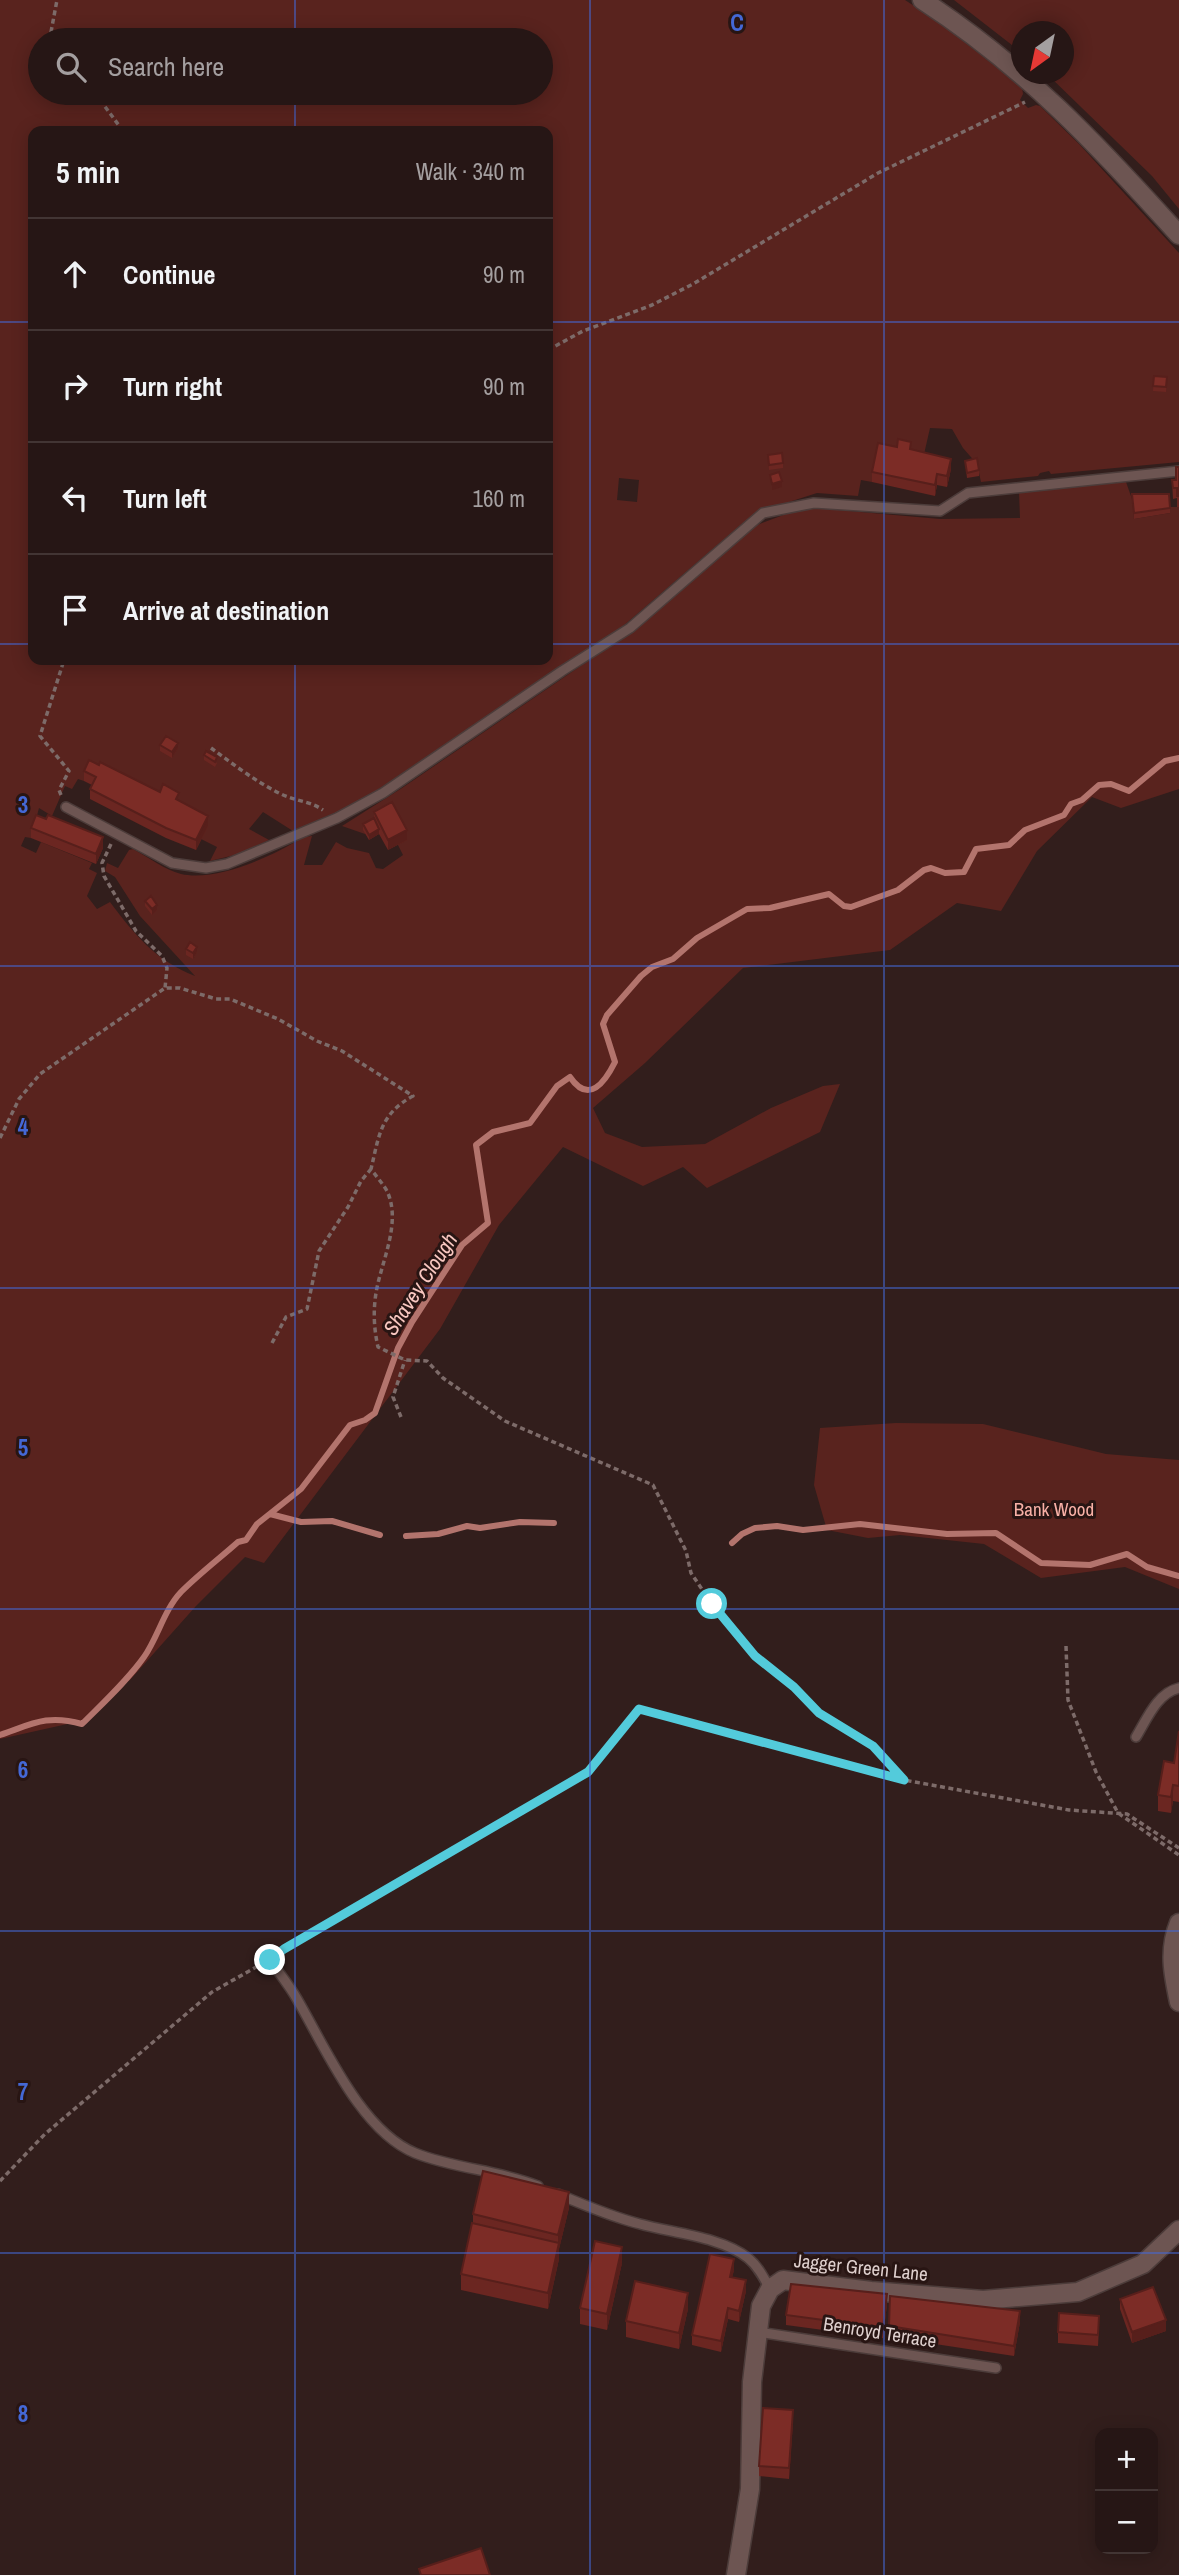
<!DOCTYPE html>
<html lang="en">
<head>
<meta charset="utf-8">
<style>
	:root { --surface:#261615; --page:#322322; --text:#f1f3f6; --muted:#a49fa0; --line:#423534 }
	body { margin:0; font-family:"Archivo Narrow",sans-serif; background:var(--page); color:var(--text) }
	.controls { position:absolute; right:21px; bottom:21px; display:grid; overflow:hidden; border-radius:14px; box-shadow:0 4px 18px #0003 }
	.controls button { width:63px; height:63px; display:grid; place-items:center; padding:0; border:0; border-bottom:2px solid var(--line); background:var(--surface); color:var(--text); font:35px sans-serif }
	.compass { position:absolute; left:1011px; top:21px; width:63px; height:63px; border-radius:50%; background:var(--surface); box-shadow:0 4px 18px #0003; rotate:213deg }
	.stop { position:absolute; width:21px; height:21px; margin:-16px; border:5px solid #53cbdb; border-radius:50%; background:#fff }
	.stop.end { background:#53cbdb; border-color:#fff; box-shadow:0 2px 7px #0008 }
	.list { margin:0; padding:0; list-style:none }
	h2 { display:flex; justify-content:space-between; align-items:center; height:91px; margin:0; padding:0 28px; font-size:30px }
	h2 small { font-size:23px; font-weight:400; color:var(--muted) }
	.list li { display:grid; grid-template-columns:46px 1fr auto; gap:21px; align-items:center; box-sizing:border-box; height:112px; padding:0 28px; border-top:2px solid var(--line) }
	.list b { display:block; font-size:26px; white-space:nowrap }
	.list em { font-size:23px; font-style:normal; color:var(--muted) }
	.icon { flex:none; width:38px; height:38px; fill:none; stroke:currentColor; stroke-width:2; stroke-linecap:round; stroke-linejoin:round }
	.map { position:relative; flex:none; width:1179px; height:2575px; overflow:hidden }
	.search { position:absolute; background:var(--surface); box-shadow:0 4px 18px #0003; left:28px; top:28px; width:525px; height:77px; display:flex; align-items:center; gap:18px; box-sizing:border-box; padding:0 24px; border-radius:38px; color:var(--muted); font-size:26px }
	.panel { position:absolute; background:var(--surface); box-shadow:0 4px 18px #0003; left:28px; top:126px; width:525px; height:539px; border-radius:14px }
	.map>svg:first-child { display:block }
</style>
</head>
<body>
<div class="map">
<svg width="1179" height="2575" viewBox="0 0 1179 2575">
	<rect width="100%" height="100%" fill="#321e1c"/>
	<path fill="#59231e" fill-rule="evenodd" d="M0 0H905L940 23 1022 87 1023 94 1020 100 1028 108 1036 105 1040 106 1079 144 1179 253V462L1051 474 1049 471 1040 473 1038 476 981 482 977 464 963 448 952 429 930 428 922 463 879 454 872 482 861 480 858 496 817 493 761 511 744 522 608 639 572 659 358 803 293 831 263 812 249 829 269 840 239 854 210 861 217 847 201 839 207 826 90 771 84 781 78 779 72 789 65 786 52 816 39 808 31 838 25 837 21 846 36 853 41 842 92 863 89 869 97 873 87 896 97 909 110 902C134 934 156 961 195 976L140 916 115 877 105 871 107 863 118 868 129 850 133 849C148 857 165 870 181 874 216 882 274 856 303 837L312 836 304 865H322L336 842 347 848 369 853 376 868 383 869 403 855 398 845 392 813 365 834 342 826 402 788 623 637 757 525 794 511 815 508 940 519 1020 518 1019 492 1126 482 1132 499 1134 519 1170 513V507H1179V789L1121 808 1092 797 1037 851 1001 911 957 903 890 950 743 968 645 1063 593 1108 605 1133 642 1147 705 1144 771 1108 823 1086 840 1084 820 1132 707 1188 683 1167 643 1186 563 1147 499 1225 440 1329 264 1563 245 1557 196 1606 130 1680 115 1688 111 1698 82 1724 72 1723 0 1739ZM40 40H541V93H40ZM33 131H548V660H33ZM619 478 639 480 637 502 617 500Z
		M954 0H1179V209L1152 176 1047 74H1064V32H1021V52Z
		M896 1423 983 1424 1106 1454 1179 1460V1589L1125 1567 1041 1578 984 1544 900 1535 868 1538 827 1530 814 1485 820 1428Z"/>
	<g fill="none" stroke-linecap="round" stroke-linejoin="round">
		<path stroke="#b3746d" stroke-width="6" d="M270 1514 301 1522 332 1521 380 1535
			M406 1536 438 1534 467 1526 480 1528 520 1522 554 1523
			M732 1543 742 1534 755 1528 777 1526 803 1530 860 1524 947 1534 996 1533 1041 1563 1090 1565 1127 1554 1147 1567 1179 1576
			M0 1735C32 1724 47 1714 82 1724 103 1703 127 1681 144 1657 158 1637 164 1610 181 1592 199 1574 220 1558 238 1542L246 1540 257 1524 301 1489 350 1425 365 1420 375 1413 398 1348 412 1322 462 1245 488 1223 476 1145 493 1132 530 1123 557 1086 570 1077C589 1105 605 1082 615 1062L603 1024 607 1015 641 976 652 967 673 959 697 938 747 909 770 908 829 894 844 906 851 907 898 890 924 870 931 868 945 873 964 872 976 849 1009 845 1025 830 1064 815 1071 804 1082 800 1099 785 1111 784 1129 791 1165 761 1179 758"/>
		<g stroke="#4c3c3a" stroke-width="12">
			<path id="lane" d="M66 807 172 863 206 868 227 864 337 818 383 793 562 671 630 628 763 513 814 503 940 511 968 493 1179 471
				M1136 1737C1147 1719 1157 1693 1179 1688
				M270 1960C279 1973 289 1985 297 1999 325 2047 361 2131 415 2153 455 2169 499 2170 538 2186
				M558 2194C584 2205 612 2217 640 2224 672 2233 722 2237 748 2258 758 2266 764 2278 770 2289
				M758 2332 996 2368"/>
		</g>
		<g stroke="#4c3c3a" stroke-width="21">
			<path id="secondary" d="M922 0C1025 67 1098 145 1179 235
				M1179 1923C1168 1950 1173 1974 1179 2002
				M736 2575 750 2489 752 2382 761 2306 770 2289 783 2280 871 2291 983 2300 1078 2292 1143 2264 1179 2230"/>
		</g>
		<path stroke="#7d6b69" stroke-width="3.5" stroke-dasharray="5 3.5" stroke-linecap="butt" d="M54 40 51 32 57 0
			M95 93 123 131
			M548 350 583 331 652 305 693 284 878 173 1025 102
			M211 748C233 764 256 782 281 794 295 801 310 801 323 810
			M61 795 59 790 69 771 40 736 64 660
			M111 844 102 863 104 876 136 931 162 956 167 968 165 988
			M0 1138 19 1099 40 1074 165 988H180L216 999H230L278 1019 317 1041 342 1051 413 1096C380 1114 379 1136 371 1169 376 1176 383 1184 387 1191 402 1223 381 1262 376 1293 373 1312 374 1329 378 1347L405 1360 427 1361 443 1378 505 1421 653 1485 686 1551 691 1573 712 1604 755 1656 794 1687 819 1713 874 1746 904 1780 1069 1810 1127 1814 1179 1848
			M272 1343 286 1317 307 1309 319 1251 348 1207 361 1181 371 1169
			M401 1417 393 1397 405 1360
			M1066 1646 1068 1700 1096 1772 1118 1813 1179 1855
			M280 1952 588 1772 639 1709 902 1779
			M0 2181 45 2134 212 1992 258 1966"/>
		<use href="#lane" stroke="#6d5552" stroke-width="9"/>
		<use href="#secondary" stroke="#6d5552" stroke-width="18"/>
	</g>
	<path fill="#6b2621" d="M1154 376 1167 377 1166 392 1153 391Z
		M897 447 911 450 951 469 947 487 937 485 935 496 872 482V472Z
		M768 455 783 463V468L769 470Z
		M965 461 979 470V476L967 478Z
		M1179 467V507H1177V498L1173 499 1172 480H1176Z
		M1132 499 1170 508V513L1134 519Z
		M160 745 178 748 172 758 160 751Z
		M204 755 217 763 215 767 204 760Z
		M99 765 179 801 208 826 196 850 166 838 90 799V789L92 785 84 781V771Z
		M374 812 407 840 388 850 379 834 369 840 363 830V824L374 818Z
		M31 828 103 848 96 864 31 838Z
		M145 901 157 910 152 915 145 906Z
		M186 949 197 952 193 959 186 955Z
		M1179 1731V1802L1173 1801 1171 1813 1158 1811V1795L1174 1763Z
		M569 2208 559 2249V2259L548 2309 461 2290V2274L473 2223V2214Z
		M622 2263 607 2330 580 2324V2308Z
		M734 2270 732 2277 746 2291 739 2322 728 2319 721 2352 692 2345V2335Z
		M890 2296 1020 2322 1014 2356 889 2337Z
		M1120 2299 1166 2331 1132 2343 1120 2309Z
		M887 2304 883 2338 786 2325V2315Z
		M688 2309 679 2349 626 2337V2321Z
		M1099 2327 1098 2346 1058 2343V2332Z
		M793 2421 789 2479 759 2476V2466Z"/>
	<path fill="#571f1b" d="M951 459V469L947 487V476Z
		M937 474V485L935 496V485Z
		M782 481V487L772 490V484Z
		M178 743V748L172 758V752Z
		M208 816V826L196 850V840Z
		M379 829V834L369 840V835Z
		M407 830V840L388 850V840Z
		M103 837V848L96 864V854Z
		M157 905V910L152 915V909Z
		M197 947V952L193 959V953Z
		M1173 1785V1801L1171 1813V1797Z
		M569 2192V2208L559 2249V2259L548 2309V2293L558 2245V2235Z
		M622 2247V2263L607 2330V2314Z
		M734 2259V2270L730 2287V2277Z
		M746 2280V2291L739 2322V2311Z
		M688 2293V2309L679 2349V2333Z
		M887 2294V2304L883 2338V2328Z
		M728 2308V2319L721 2352V2341Z
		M1020 2311V2322L1014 2356V2346Z
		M1166 2320V2331L1132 2343V2332Z
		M793 2410V2421L789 2479V2468Z"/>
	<path fill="#7c2c26" stroke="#571f1b" stroke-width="2" d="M1154 376 1167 377 1166 387 1153 386Z
		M898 439 911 442 910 449 951 459 947 476 937 474 935 485 872 472 878 443 897 447Z
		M782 453 783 463 769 465 768 455Z
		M977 458 979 470 967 473 965 461Z
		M1176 467H1179V496H1177V488H1173L1172 480H1176Z
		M779 472 782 481 772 484 770 475Z
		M1132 494H1169L1170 508 1134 513Z
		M166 736 178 743 172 752 160 745Z
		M206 751 217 757 215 762 204 755Z
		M89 760 99 765 100 762 160 792 163 784 179 793 176 799 208 816 196 840 166 828 90 789 96 777 84 771Z
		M392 802 407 830 388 840 374 812Z
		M36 815 46 819 48 815 103 837 96 854 31 828Z
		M374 818 379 829 369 835 363 824Z
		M151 896 157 905 152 909 145 901Z
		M190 942 197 947 193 953 186 949Z
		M1179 1731V1786L1173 1785 1171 1797 1158 1795 1164 1761 1174 1763Z
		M483 2171 569 2192 558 2235 473 2214Z
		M472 2223 559 2243 548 2293 461 2274Z
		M595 2241 622 2247 607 2314 580 2308Z
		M710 2254 734 2259 730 2277 746 2280 739 2311 728 2308 721 2341 692 2335Z
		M635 2281 688 2293 679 2333 626 2321Z
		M791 2284 887 2294 883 2328 786 2315Z
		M1153 2287 1166 2320 1132 2332 1120 2299Z
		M890 2296 1020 2311 1014 2346 889 2326Z
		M1059 2313 1099 2316 1098 2335 1058 2332Z
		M763 2408 793 2410 789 2468 759 2466Z
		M481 2548 490 2575H421L419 2569Z"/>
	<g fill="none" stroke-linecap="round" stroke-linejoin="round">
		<path stroke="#53cbdb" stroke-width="9" d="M270 1960 284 1949 588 1772 639 1709 904 1780 873 1746 819 1713 794 1687 755 1656 712 1604"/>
	</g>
	<path fill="none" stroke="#4468d6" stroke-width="2" stroke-opacity="0.55" d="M295 0V40M590 0V2575M884 0V2575M295 93V131M0 322H33M548 322H1179M0 644H33M548 644H1179M295 660V2575M0 966H1179M0 1288H1179M0 1609H1179M0 1931H1179M0 2253H1179"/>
	<g text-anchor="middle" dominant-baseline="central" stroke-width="6" stroke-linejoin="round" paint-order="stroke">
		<g font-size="19" fill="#f8b0a6" stroke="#281513">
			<text x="1054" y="1509">Bank Wood</text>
		</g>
		<g font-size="19" fill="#dfd0ce" stroke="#281513">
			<text transform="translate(861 2267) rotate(6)">Jagger Green Lane</text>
			<text transform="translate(880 2332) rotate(9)">Benroyd Terrace</text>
		</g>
		<g font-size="21" font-style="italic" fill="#f9c8c1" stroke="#281513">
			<text transform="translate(420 1284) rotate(-57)">Shavey Clough</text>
		</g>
	</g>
	<g font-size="23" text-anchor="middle" font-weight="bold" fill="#4468d6" stroke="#281513" stroke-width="6" stroke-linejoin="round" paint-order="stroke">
		<text x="737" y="31">C</text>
		<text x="23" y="813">3</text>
		<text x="23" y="1135">4</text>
		<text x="23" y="1456">5</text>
		<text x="23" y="1778">6</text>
		<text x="23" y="2100">7</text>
		<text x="23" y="2422">8</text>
	</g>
</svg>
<div class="controls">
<button>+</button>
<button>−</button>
</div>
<svg class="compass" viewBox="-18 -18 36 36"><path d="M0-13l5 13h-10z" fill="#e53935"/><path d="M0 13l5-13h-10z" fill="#a49fa0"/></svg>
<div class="stop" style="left:712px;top:1604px"></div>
<div class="stop end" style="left:270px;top:1960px"></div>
<div class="search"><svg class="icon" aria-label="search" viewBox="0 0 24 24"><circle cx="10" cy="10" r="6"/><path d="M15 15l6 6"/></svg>Search here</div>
<section class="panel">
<h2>5 min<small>Walk · 340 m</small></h2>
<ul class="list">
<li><svg class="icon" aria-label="ahead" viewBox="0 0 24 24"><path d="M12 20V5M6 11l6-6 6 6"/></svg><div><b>Continue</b></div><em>90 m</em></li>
<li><svg class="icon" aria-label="right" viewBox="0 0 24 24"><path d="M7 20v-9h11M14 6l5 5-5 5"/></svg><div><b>Turn right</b></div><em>90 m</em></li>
<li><svg class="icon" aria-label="left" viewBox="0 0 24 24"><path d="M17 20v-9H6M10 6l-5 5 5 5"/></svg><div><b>Turn left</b></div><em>160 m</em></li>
<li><svg class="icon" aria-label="arrive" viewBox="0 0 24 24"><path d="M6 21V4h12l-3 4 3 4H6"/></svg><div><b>Arrive at destination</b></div></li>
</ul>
</section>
</div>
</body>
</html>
